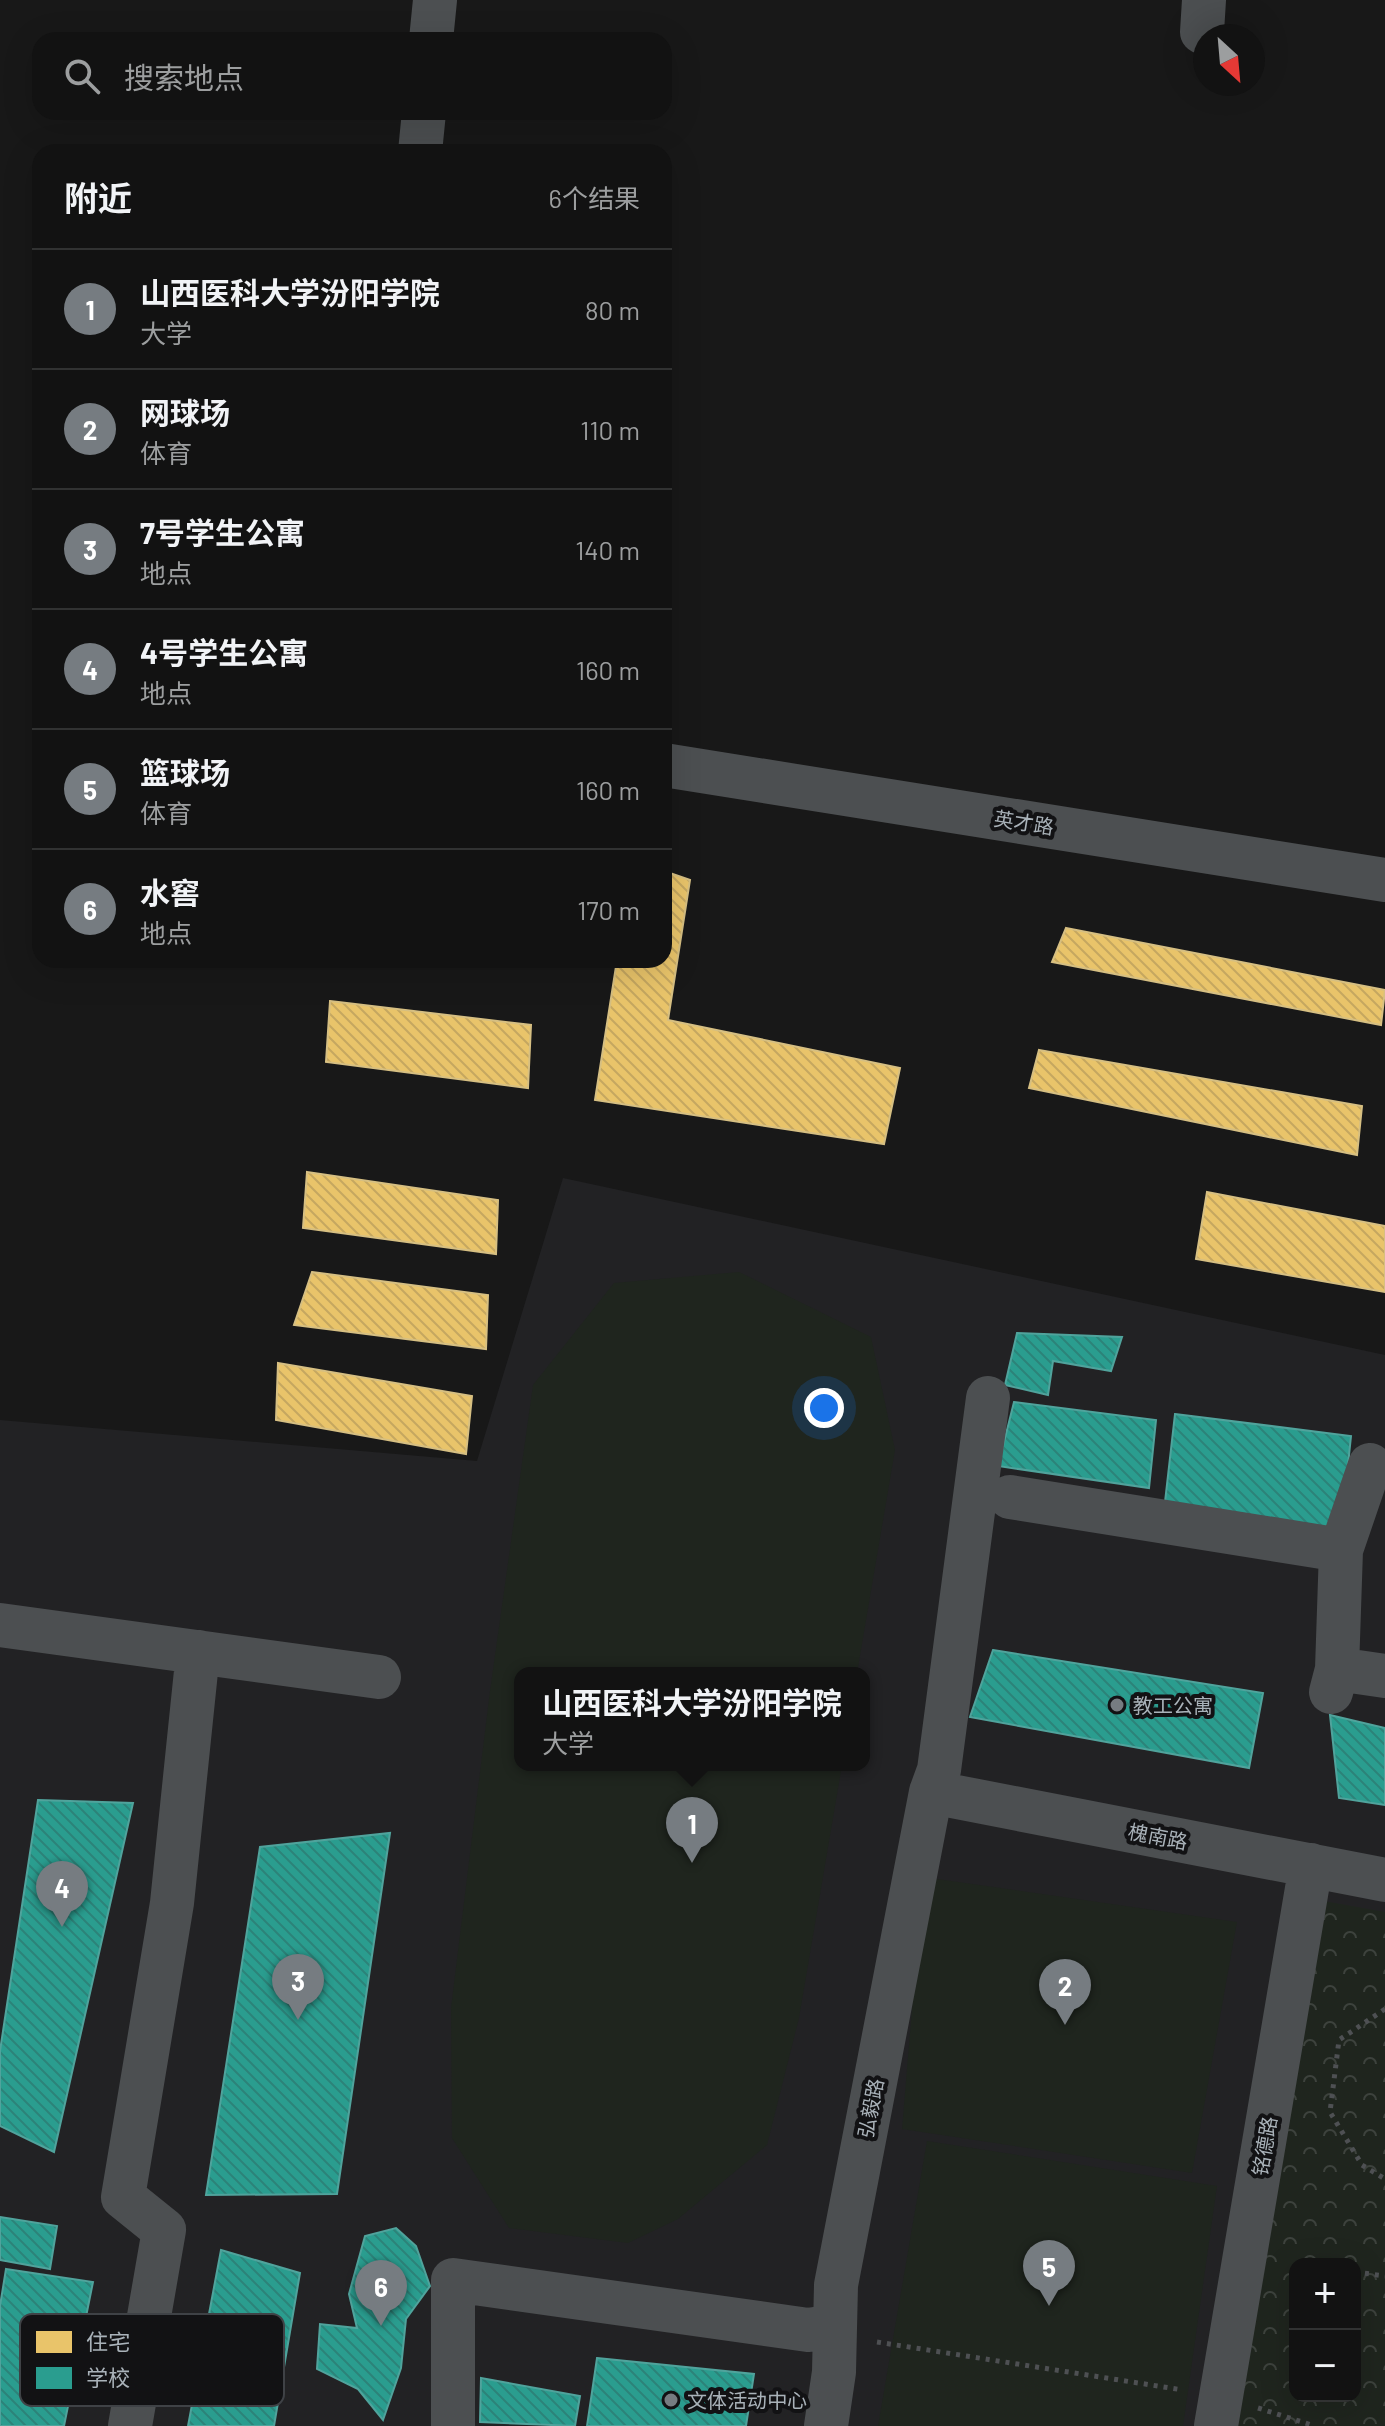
<!DOCTYPE html>
<html lang="zh">
<head>
<meta charset="utf-8">
<style>
	:root { --surface:#121212; --page:#1b1b1b; --text:#f1f3f6; --muted:#9c9e9f; --line:#313232; --accent:#767c81 }
	body { margin:0; font-family:Barlow,"Noto Sans SC",sans-serif; background:var(--page); color:var(--text) }
	.controls { position:absolute; right:24px; bottom:24px; display:grid; overflow:hidden; border-radius:16px; box-shadow:0 8px 32px #0002 }
	.controls button { width:72px; height:72px; display:grid; place-items:center; padding:0; border:0; border-bottom:2px solid var(--line); background:var(--surface); color:var(--text); font:40px sans-serif }
	.compass { position:absolute; left:1193px; top:24px; width:72px; height:72px; border-radius:50%; background:var(--surface); box-shadow:0 8px 32px #0002; rotate:154deg }
	.you { position:absolute; left:824px; top:1408px; width:28px; height:28px; margin:-20px; border:6px solid #fff; border-radius:50%; background:#1a73e8; box-shadow:0 0 0 12px #1a73e833 }
	.badge { display:grid; place-items:center; width:52px; height:52px; border-radius:50%; background:var(--accent); color:#fff; font-size:26px; font-weight:700 }
	.pin { position:absolute; translate:-50% -66px; filter:drop-shadow(0 2px 4px #0008) }
	.pin::after { content:''; position:absolute; top:42px; width:28px; height:24px; background:inherit; clip-path:polygon(0 0,100% 0,50% 100%) }
	.popup { position:absolute; left:514px; top:1667px; width:356px; height:104px; box-sizing:border-box; display:grid; place-content:center; border-radius:16px; background:var(--surface); filter:drop-shadow(0 2px 6px #0005); font-size:26px; white-space:nowrap; color:var(--muted) }
	.popup b { font-size:30px; color:var(--text) }
	.popup::after { content:''; position:absolute; left:50%; top:100%; margin-left:-16px; border:16px solid transparent; border-top-color:var(--surface) }
	.list { margin:0; padding:0; list-style:none }
	h2 { display:flex; justify-content:space-between; align-items:center; height:104px; margin:0; padding:0 32px; font-size:34px }
	h2 small { font-size:26px; font-weight:400; color:var(--muted) }
	.list li { display:grid; grid-template-columns:52px 1fr auto; gap:24px; align-items:center; box-sizing:border-box; height:120px; padding:0 32px; border-top:2px solid var(--line) }
	.list b { display:block; font-size:30px; white-space:nowrap }
	.list p { margin:0; font-size:26px; white-space:nowrap; color:var(--muted) }
	.list em { font-size:26px; font-style:normal; color:var(--muted) }
	.icon { flex:none; width:44px; height:44px; fill:none; stroke:currentColor; stroke-width:2; stroke-linecap:round; stroke-linejoin:round }
	.map { position:relative; flex:none; width:1385px; height:2426px; overflow:hidden }
	.search { position:absolute; background:var(--surface); box-shadow:0 8px 32px #0002; left:32px; top:32px; width:640px; height:88px; display:flex; align-items:center; gap:20px; box-sizing:border-box; padding:0 28px; border-radius:24px; color:var(--muted); font-size:30px }
	.panel { position:absolute; background:var(--surface); box-shadow:0 8px 32px #0002; left:32px; top:144px; width:640px; height:824px; border-radius:24px }
	.map>svg:first-child { display:block }
</style>
</head>
<body>
<div class="map">
<svg width="1385" height="2426" viewBox="0 0 1385 2426">
	<defs>
		<pattern id="park-crowns" width="20" height="18" patternUnits="userSpaceOnUse" patternTransform="scale(2)"><rect width="20" height="18" fill="#1f251e"/><path d="M2 6a3 3 0 1 1 6 0M12 15a3 3 0 1 1 6 0" fill="none" stroke="#3d423d"/></pattern>
		<pattern id="homes-back-hatch" width="6" height="6" patternUnits="userSpaceOnUse" patternTransform="scale(2)"><rect width="6" height="6" fill="#e9c46a"/><path d="M-1 5l2 2M0 0l6 6M5-1l2 2" fill="none" stroke="#c5a760"/></pattern>
		<pattern id="schools-back-hatch" width="6" height="6" patternUnits="userSpaceOnUse" patternTransform="scale(2)"><rect width="6" height="6" fill="#2a9d8f"/><path d="M-1 5l2 2M0 0l6 6M5-1l2 2" fill="none" stroke="#2c8379"/></pattern>
	</defs>
	<rect width="100%" height="100%" fill="#181818"/>
	<path fill="#222224" fill-rule="evenodd" d="M563 1178 1385 1355V2426H0V1420L477 1461ZM520 1673H864V1765H520ZM1295 2264H1355V2396H1295Z"/>
	<path fill="url(#park-crowns)" fill-rule="evenodd" d="M1313 1899 1385 1912V2426H1228ZM1295 2264H1355V2396H1295Z"/>
	<path fill="#1f251e" d="M739 1272 871 1337 895 1450 857 1673H520V1765H842L799 2018 767 2145 678 2219 628 2243 509 2228 452 2138 451 2008 490 1691 533 1385 614 1283Z
		M923 1877 1237 1922 1192 2173 902 2129Z
		M927 2141 1217 2186 1183 2426H878Z"/>
	<path fill="url(#homes-back-hatch)" stroke="#d6bf82" stroke-width="2" d="M664 871 690 880 668 1020 900 1068 884 1144 595 1100 617 960H664Z
		M1066 928 1385 990 1381 1025 1052 962Z
		M330 1001 531 1025 528 1088 326 1062Z
		M1039 1050 1362 1106 1357 1155 1029 1088Z
		M307 1172 498 1200 496 1254 303 1228Z
		M1207 1192 1385 1226V1292L1196 1259Z
		M312 1272 488 1295 486 1349 294 1325Z
		M278 1363 472 1396 466 1454 276 1420Z"/>
	<path fill="url(#schools-back-hatch)" stroke="#50a39c" stroke-width="2" d="M1017 1333 1122 1337 1111 1371 1053 1361 1048 1395 1005 1385Z
		M1014 1402 1156 1420 1149 1488 998 1466Z
		M1175 1414 1351 1436 1341 1531 1165 1502Z
		M993 1650 1263 1693 1249 1768 970 1717Z
		M1330 1715 1385 1728V1805L1339 1798Z
		M38 1800 133 1803 54 2152 0 2126V2051Z
		M390 1833 337 2194 206 2195 260 1847Z
		M0 2217 57 2226 50 2269 0 2260Z
		M396 2228 416 2246 430 2286 406 2319 401 2368 383 2420 358 2389 317 2369 320 2324 357 2328 349 2294 365 2236Z
		M221 2250 300 2273 274 2426H188Z
		M6 2269 93 2282 64 2426H0V2306Z
		M597 2358 754 2374 746 2426H587Z
		M481 2378 580 2396 575 2426 480 2422Z"/>
	<g fill="none" stroke-linecap="round" stroke-linejoin="round">
		<path stroke="#4e5053" stroke-width="5" stroke-dasharray="4 6" stroke-linecap="butt" d="M1385 2009 1339 2040 1330 2112 1362 2165 1385 2179
			M1355 2272 1385 2276
			M877 2342 1183 2390
			M1258 2408 1315 2426"/>
		<path stroke="#4c4f51" stroke-width="44" d="M1202 32 1204 0
			M431 40 435 0
			M420 152 424 112
			M664 765 1385 880
			M1010 1497 1341 1550
			M0 1625 379 1677
			M1337 1669 1385 1676
			M1331 1692 1337 1669 1341 1550 1370 1465
			M931 1792 1385 1880
			M130 2426 164 2230 123 2197 172 1903 198 1652
			M453 2426V2280L808 2330 835 2326
			M826 2426 834 2372 836 2285 931 1792 939 1770 988 1398
			M1216 2426 1311 1865"/>
	</g>
	<g fill="#767c81" stroke="#121214" stroke-width="3">
		<circle cx="1117" cy="1705" r="8"/>
		<circle cx="671" cy="2400" r="8"/>
	</g>
	<g text-anchor="middle" dominant-baseline="central" stroke-width="8" stroke-linejoin="round" paint-order="stroke">
		<g font-size="20" fill="#a9b2b9" stroke="#121214">
			<text transform="translate(1024 822) rotate(9)">英才路</text>
			<text transform="translate(1158 1836) rotate(11)">槐南路</text>
			<text transform="translate(870 2108) rotate(-79)">弘毅路</text>
			<text transform="translate(1264 2146) rotate(-80)">铭德路</text>
		</g>
		<g font-size="20" fill="#a9b2b9" stroke="#121214" text-anchor="start">
			<text x="1133" y="1705">教工公寓</text>
			<text x="687" y="2400">文体活动中心</text>
		</g>
	</g>
	<rect x="20" y="2314" width="264" height="92" rx="12" fill="#121214" stroke="#3f4246" stroke-width="2"/>
	<rect x="36" y="2331" width="36" height="22" fill="#e9c46a"/>
	<rect x="36" y="2367" width="36" height="22" fill="#2a9d8f"/>
	<g font-size="22" fill="#a9b2b9">
		<text x="86" y="2350">住宅</text>
		<text x="86" y="2386">学校</text>
	</g>
</svg>
<div class="controls">
<button>+</button>
<button>−</button>
</div>
<svg class="compass" viewBox="-18 -18 36 36"><path d="M0-13l5 13h-10z" fill="#e53935"/><path d="M0 13l5-13h-10z" fill="#9c9e9f"/></svg>
<div class="you"></div>
<div class="pin badge" style="left:692px;top:1863px">1</div>
<div class="popup"><b>山西医科大学汾阳学院</b>大学</div>
<div class="pin badge" style="left:1065px;top:2025px">2</div>
<div class="pin badge" style="left:298px;top:2020px">3</div>
<div class="pin badge" style="left:62px;top:1927px">4</div>
<div class="pin badge" style="left:1049px;top:2306px">5</div>
<div class="pin badge" style="left:381px;top:2326px">6</div>
<div class="search"><svg class="icon" aria-label="search" viewBox="0 0 24 24"><circle cx="10" cy="10" r="6"/><path d="M15 15l6 6"/></svg>搜索地点</div>
<section class="panel">
<h2>附近<small>6个结果</small></h2>
<ul class="list">
<li><span class="badge">1</span><div><b>山西医科大学汾阳学院</b><p>大学</p></div><em>80 m</em></li>
<li><span class="badge">2</span><div><b>网球场</b><p>体育</p></div><em>110 m</em></li>
<li><span class="badge">3</span><div><b>7号学生公寓</b><p>地点</p></div><em>140 m</em></li>
<li><span class="badge">4</span><div><b>4号学生公寓</b><p>地点</p></div><em>160 m</em></li>
<li><span class="badge">5</span><div><b>篮球场</b><p>体育</p></div><em>160 m</em></li>
<li><span class="badge">6</span><div><b>水窖</b><p>地点</p></div><em>170 m</em></li>
</ul>
</section>
</div>
</body>
</html>
